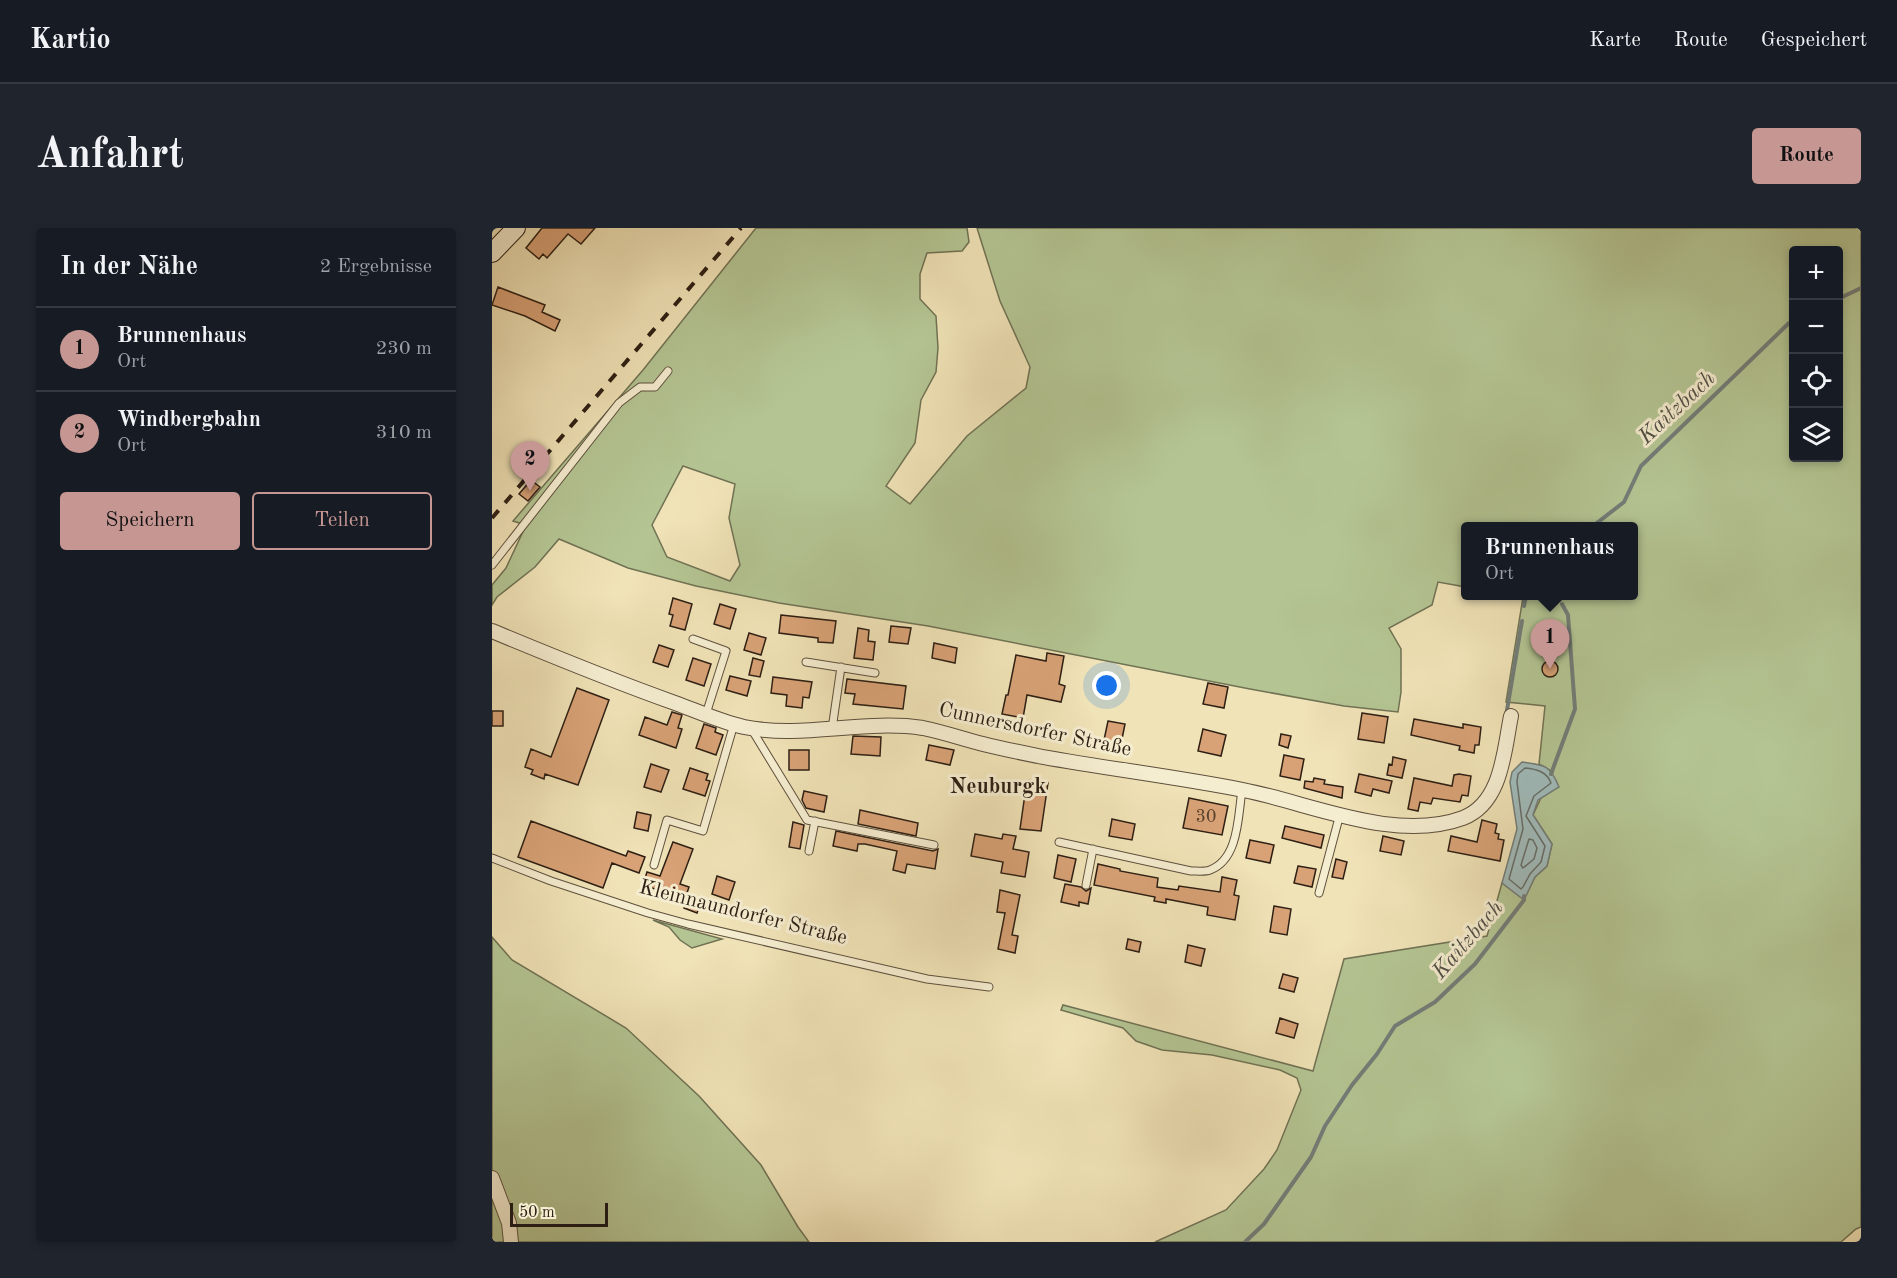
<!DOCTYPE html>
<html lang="de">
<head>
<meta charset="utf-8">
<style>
	:root { --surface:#171b24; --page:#20242c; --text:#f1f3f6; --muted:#9ea1a6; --line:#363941; --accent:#c59692 }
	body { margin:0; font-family:"Old Standard TT",serif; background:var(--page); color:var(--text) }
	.controls { position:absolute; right:18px; top:18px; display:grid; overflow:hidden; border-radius:6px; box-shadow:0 3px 9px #0003 }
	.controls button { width:54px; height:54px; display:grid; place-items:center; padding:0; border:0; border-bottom:2px solid var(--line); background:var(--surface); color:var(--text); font:30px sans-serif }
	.scale { position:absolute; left:18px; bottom:15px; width:98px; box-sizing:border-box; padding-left:6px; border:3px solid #2d1f14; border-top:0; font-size:16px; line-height:21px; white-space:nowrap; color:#2d1f14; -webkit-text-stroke:4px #f5edd0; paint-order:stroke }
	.you { position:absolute; left:615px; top:458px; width:21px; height:21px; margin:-15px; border:4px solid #fff; border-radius:50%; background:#1a73e8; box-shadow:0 0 0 9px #1a73e833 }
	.badge { display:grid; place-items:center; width:39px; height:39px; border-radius:50%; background:var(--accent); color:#111; font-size:20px; font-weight:700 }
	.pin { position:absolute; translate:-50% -50px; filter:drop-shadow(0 2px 3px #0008) }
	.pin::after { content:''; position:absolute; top:32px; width:21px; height:18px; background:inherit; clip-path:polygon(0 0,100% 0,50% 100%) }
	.popup { position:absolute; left:969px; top:294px; width:177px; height:78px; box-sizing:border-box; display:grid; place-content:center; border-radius:6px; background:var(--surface); filter:drop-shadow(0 2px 4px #0005); font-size:20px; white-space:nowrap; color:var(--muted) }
	.popup b { font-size:22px; color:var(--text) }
	.popup::after { content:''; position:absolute; left:50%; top:100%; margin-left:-12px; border:12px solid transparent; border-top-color:var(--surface) }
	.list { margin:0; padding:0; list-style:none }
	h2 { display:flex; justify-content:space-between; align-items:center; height:78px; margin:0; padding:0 24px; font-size:26px }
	h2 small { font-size:20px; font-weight:400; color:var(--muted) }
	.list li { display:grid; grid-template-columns:39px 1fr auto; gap:18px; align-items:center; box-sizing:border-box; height:84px; padding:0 24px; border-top:2px solid var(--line) }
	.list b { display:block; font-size:22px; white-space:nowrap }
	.list p { margin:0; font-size:20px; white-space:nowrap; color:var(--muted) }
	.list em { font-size:20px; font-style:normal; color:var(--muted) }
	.actions { display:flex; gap:12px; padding:18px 24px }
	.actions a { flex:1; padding:14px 0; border:2px solid var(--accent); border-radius:6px; text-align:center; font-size:21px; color:var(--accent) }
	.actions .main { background:var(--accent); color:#111 }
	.icon { flex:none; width:33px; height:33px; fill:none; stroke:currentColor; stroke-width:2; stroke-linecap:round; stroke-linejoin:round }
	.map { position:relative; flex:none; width:1369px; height:1014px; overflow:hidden; border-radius:6px }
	header { display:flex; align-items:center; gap:36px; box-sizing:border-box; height:84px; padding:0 30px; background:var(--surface); border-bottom:2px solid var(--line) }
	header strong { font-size:28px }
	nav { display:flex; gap:33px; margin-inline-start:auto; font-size:21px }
	.intro { display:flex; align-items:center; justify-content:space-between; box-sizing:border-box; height:144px; padding:0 36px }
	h1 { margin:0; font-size:42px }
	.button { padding:15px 27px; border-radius:6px; background:var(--accent); color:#111; font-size:21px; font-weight:700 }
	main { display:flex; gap:36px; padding:0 36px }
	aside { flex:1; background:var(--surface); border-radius:6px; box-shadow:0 3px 9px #0003 }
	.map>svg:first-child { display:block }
</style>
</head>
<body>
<header>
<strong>Kartio</strong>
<nav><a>Karte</a><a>Route</a><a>Gespeichert</a></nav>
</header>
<div class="intro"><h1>Anfahrt</h1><a class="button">Route</a></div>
<main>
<aside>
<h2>In der Nähe<small>2 Ergebnisse</small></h2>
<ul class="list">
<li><span class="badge">1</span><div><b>Brunnenhaus</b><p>Ort</p></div><em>230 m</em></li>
<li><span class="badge">2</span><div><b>Windbergbahn</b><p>Ort</p></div><em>310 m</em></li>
</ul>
<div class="actions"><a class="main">Speichern</a><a>Teilen</a></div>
</aside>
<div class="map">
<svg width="1369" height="1014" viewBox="0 0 1369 1014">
	<rect width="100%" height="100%" fill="#f0e3b7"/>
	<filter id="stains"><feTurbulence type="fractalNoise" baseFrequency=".00333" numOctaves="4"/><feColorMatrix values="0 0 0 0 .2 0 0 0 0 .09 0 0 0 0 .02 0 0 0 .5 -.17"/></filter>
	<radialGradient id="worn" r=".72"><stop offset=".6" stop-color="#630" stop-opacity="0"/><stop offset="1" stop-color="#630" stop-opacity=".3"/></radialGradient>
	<path fill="#b4c593" stroke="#707254" stroke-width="1.5" fill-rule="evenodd" d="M264 0H475L477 14 470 23 435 25 428 46V71L444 88 446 120 444 144 429 172 423 215 394 258 418 276 475 208 534 160 538 139 508 73 485 0H1369V999L1364 1001 1349 1014H663L734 982 772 941 785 922 809 862 805 850 788 842 720 827 670 822 644 813 631 800 569 782 571 777 821 843 852 731 995 708 1010 655 1032 671 1043 649 1055 638 1060 616 1041 587 1061 544 1047 536 1053 478 1014 474 1031 369 1025 368H1142V298H974V359L946 354 940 377 897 400 909 421V464L906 484 852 478 758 461 436 398 287 375 204 358 136 340 67 311 43 339 5 369 0 377V357L14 340 34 297 21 293 151 142ZM1302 22H1346V230H1302ZM191 238 243 256 237 290 248 337 238 353 175 329 160 297Z
		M161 692 230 711 200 720 188 712 177 699Z
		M0 709 20 732 134 800 207 868 269 937 306 999 317 1014H0Z"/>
	<path fill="#a0bbbb" stroke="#727d78" stroke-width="1.5" d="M1030 534C1053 537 1058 537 1067 559L1046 572 1041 587 1060 616 1055 638 1043 649 1032 672 1010 655 1025 601 1018 554 1020 544Z"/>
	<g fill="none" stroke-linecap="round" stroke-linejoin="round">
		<path stroke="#666d68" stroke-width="1.5" d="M1033 540C1045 541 1055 544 1059 555L1042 568 1034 588 1053 618 1049 634 1038 646 1031 659 1029 661 1017 651 1031 601 1025 554 1026 546Z
			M1037 611 1041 612 1045 620 1042 631 1031 640 1029 637Z"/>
		<path stroke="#727d78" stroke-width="4" d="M1346 71 1369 60
			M1101 298 1132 274 1149 238 1297 95 1302 93
			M1066 368 1067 371
			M1032 378 1034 368
			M1014 488 1030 393
			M1059 546 1083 481 1076 387 1070 376
			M753 1014 772 996 819 929 833 898 860 857 885 826 903 798 943 774 983 736 1032 672V668"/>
	</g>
	<path fill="#d8a276" stroke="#2d1f14" stroke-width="1.5" d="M50 0H103L89 16 76 6 55 30 51 26 47 31 34 20Z
		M6 59 53 77 50 84 68 92 63 103 33 88 0 77Z
		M39 252 48 259 36 273 27 266Z
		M181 370 200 376 193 402 178 398 181 387 177 386Z
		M228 376 244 381 238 401 222 396Z
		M289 387 344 393 341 415 326 414V410L287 405Z
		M399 398 419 400 416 416 397 414Z
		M366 400 377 402 376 413 383 414 381 432 362 430Z
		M257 405 274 410 269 427 252 422Z
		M442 415 465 420 463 435 440 430Z
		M167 417 182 422 176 439 161 434Z
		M555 425 572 428 567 456 573 458 569 474 535 467 531 490 510 486 514 467H516L524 427 554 433Z
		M201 430 219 436 212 458 194 452Z
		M261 430 272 433 268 449 257 447Z
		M1050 441a8 8 0 1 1 16 0a8 8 0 1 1-16 0Z
		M238 448 259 453 255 468 234 462Z
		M281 449 320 454 317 470 311 469 310 480 294 478 295 467 279 465Z
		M355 451 414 458 411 481 361 476 363 466 353 465Z
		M716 455 736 459 732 480 711 476Z
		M85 460 117 472 86 557 53 546 52 551 39 546 41 542 33 539 39 521 59 529Z
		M0 483H11V498H0Z
		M180 484 190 487 186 500 190 501 184 520 147 507 153 489 175 497Z
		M870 485 896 489 892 515 866 511Z
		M922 491 971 500V496L989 499 987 517H983L982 525 967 522 968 518 919 507Z
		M616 493 633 496 629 516 612 512Z
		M212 496 224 500 223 504 231 507 224 527 204 520Z
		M711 501 734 507 729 528 706 523Z
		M789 506 799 508 796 520 787 517Z
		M361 508 389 509 388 528 359 526Z
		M437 517 462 522 458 537 434 532Z
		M297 522H317V542H297Z
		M792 527 812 531 808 552 788 548Z
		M901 529 914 532 910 550 895 547 897 536 900 537Z
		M159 536 177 542 169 564 152 559Z
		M198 540 216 546 214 552 218 553 213 568 191 561Z
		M867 546 900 553 897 565 881 561 879 568 863 564Z
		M967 546 979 548 976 568 970 567 968 574 941 570 939 576 928 574 926 583 916 581 922 550 960 558 962 547Z
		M822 550 833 552 832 556 851 559 850 570 812 560 813 553 821 554Z
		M535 552 556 555 549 603 528 601Z
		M312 563 335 568 332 584 314 580 310 572Z
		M697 570 736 578 730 607 691 600Z
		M368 582 426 595 424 608 366 596Z
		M145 584 159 587 156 603 142 600Z
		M620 591 643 596 640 612 617 608Z
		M990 592 1005 596 1003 605 1007 606 1006 611 1012 612 1008 633 956 623 959 608 985 614Z
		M39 593 134 628 136 623 153 629 147 645 120 635 111 660 26 629Z
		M301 594 312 597 308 621 297 619Z
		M793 598 832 607 829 620 790 610Z
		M344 603 441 623 446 621 443 641 415 636 413 645 401 642 405 623 373 616H366L365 623 341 618Z
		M483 606 510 611 511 606 524 608 521 621 537 624 533 649 509 645 511 634 479 628Z
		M891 608 912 613 909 627 888 623Z
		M758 612 782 617 778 635 754 630Z
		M181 614 201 621 188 656 197 659 193 671 151 657 155 644 168 648Z
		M566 627 584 631 579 654 562 650Z
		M844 631 855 634 851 651 840 649Z
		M606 636 628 641V643L666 650 665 659 686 662 687 658 728 664 730 649 745 652 742 667 747 668 743 692 715 687 716 679 674 671V675L662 673 663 669 602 657Z
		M806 638 824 641 820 659 802 655Z
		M225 648 243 654 237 672 220 666Z
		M573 656 589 659 594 663 599 660 596 676 587 674V678L569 674Z
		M508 662 528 667 520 707 526 708 523 725 506 721 513 685 505 684Z
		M196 669 209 673 205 685 192 680Z
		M782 678 799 681 795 707 778 704Z
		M636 711 649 714 647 724 634 721Z
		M696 717 713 721 709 738 693 734Z
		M791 746 806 750 802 764 787 760Z
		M788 790 806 796 802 810 784 805Z"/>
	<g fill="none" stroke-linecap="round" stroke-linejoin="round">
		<g stroke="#5e503d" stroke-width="9">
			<path id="service" d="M0 337 127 175 148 159H163L176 143
				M201 411 234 423 214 486
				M314 434 383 445
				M340 501 349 439
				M260 502 315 592 442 617
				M567 614 699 643C705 643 713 644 718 642 747 631 746 588 750 562
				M317 623 323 593
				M0 630 59 653 156 685 196 696 435 751 497 759
				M162 637 175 592 211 603 242 496
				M594 657 601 621
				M827 665 848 586"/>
		</g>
		<g stroke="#5e503d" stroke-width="16">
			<path id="minor" d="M0 403C60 428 121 453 183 475 205 483 229 494 252 499 311 511 372 491 431 500 451 504 471 511 491 516 511 521 531 525 551 529 618 541 685 549 751 562 818 575 903 615 971 590 1010 575 1012 523 1019 488
				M0 950 17 995 19 1014"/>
		</g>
		<g stroke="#2d1f14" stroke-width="20">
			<path id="secondary" d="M0 25 24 0"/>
		</g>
		<use href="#service" stroke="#f5edd0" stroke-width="7"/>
		<use href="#minor" stroke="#f5edd0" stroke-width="14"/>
		<use href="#secondary" stroke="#f5edd0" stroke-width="18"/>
		<path stroke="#2d1f14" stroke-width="4" stroke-dasharray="10 10" stroke-linecap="butt" d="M0 290 249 0"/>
	</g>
	<g text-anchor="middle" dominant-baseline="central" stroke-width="6" stroke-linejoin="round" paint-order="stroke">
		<g font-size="18" fill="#58402c">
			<text x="714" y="589">30</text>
		</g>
		<g font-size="21" fill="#2d1f14" stroke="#f5edd0">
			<text transform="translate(543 502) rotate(12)">Cunnersdorfer Straße</text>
			<text transform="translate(251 685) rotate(14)">Kleinnaundorfer Straße</text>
		</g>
		<g font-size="22" font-style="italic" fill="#504e46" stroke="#f5edd0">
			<text transform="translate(1185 180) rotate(-43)">Kaitzbach</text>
			<text transform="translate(976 712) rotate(-49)">Kaitzbach</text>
		</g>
		<g font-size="22" font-weight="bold" fill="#2d1f14" stroke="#f5edd0">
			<text x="506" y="559">Neuburgk</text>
		</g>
	</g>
	<rect width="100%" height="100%" filter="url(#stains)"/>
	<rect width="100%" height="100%" fill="url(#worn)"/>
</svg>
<div class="controls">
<button>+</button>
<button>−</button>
<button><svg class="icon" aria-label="locate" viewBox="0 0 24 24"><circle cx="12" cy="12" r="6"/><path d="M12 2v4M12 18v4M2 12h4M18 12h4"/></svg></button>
<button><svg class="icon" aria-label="layers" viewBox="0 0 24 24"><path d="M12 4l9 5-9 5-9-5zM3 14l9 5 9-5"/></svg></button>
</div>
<div class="scale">50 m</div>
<div class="you"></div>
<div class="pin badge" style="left:1058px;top:441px">1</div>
<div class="popup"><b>Brunnenhaus</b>Ort</div>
<div class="pin badge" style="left:38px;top:263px">2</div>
</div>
</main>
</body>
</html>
